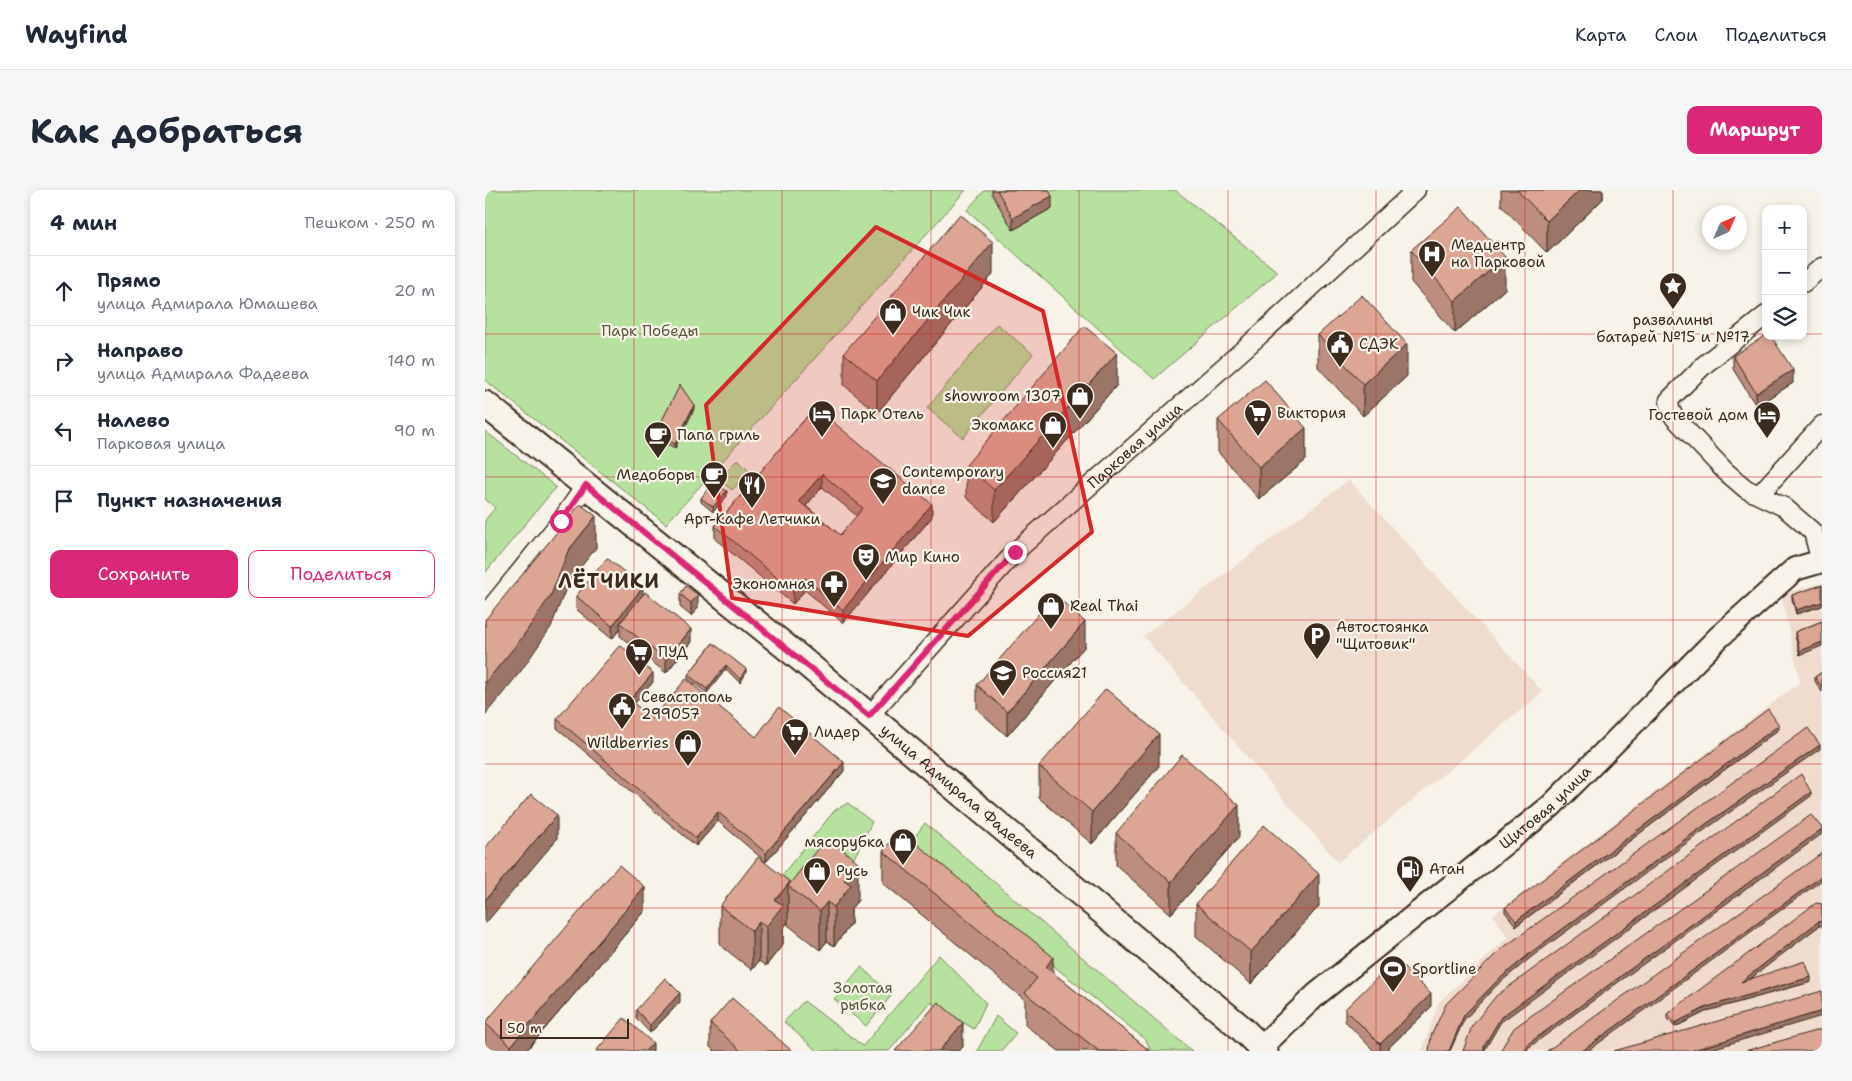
<!DOCTYPE html>
<html lang="ru">
<head>
<meta charset="utf-8">
<style>
	:root { --surface:#fff; --page:#f6f6f7; --text:#1f2937; --muted:#747a83; --line:#e0e1e3; --accent:#db2777 }
	body { margin:0; font-family:"Shantell Sans",sans-serif; background:var(--page); color:var(--text) }
	.controls { position:absolute; right:15px; top:15px; display:grid; overflow:hidden; border-radius:10px; box-shadow:0 2px 8px #0003 }
	.controls button { width:45px; height:45px; display:grid; place-items:center; padding:0; border:0; border-bottom:1px solid var(--line); background:var(--surface); color:var(--text); font:25px sans-serif }
	.compass { position:absolute; left:1217px; top:15px; width:45px; height:45px; border-radius:50%; background:var(--surface); box-shadow:0 2px 8px #0003; rotate:45deg }
	.scale { position:absolute; left:15px; bottom:12px; width:129px; box-sizing:border-box; padding-left:5px; border:2px solid #3b2a1e; border-top:0; font-size:14px; line-height:18px; white-space:nowrap; color:#3b2a1e; -webkit-text-stroke:4px #f7f3e8; paint-order:stroke }
	.stop { position:absolute; width:15px; height:15px; margin:-11px; border:4px solid #db2777; border-radius:50%; background:#fff }
	.stop.end { background:#db2777; border-color:#fff; box-shadow:0 1px 5px #0008 }
	.list { margin:0; padding:0; list-style:none }
	h2 { display:flex; justify-content:space-between; align-items:center; height:65px; margin:0; padding:0 20px; font-size:21px }
	h2 small { font-size:16px; font-weight:400; color:var(--muted) }
	.list li { display:grid; grid-template-columns:32px 1fr auto; gap:15px; align-items:center; box-sizing:border-box; height:70px; padding:0 20px; border-top:1px solid var(--line) }
	.list b { display:block; font-size:19px; white-space:nowrap }
	.list p { margin:0; font-size:16px; white-space:nowrap; color:var(--muted) }
	.list em { font-size:16px; font-style:normal; color:var(--muted) }
	.actions { display:flex; gap:10px; padding:15px 20px }
	.actions a { flex:1; padding:11px 0; border:1px solid var(--accent); border-radius:10px; text-align:center; font-size:18px; color:var(--accent) }
	.actions .main { background:var(--accent); color:#fff }
	.icon { flex:none; width:28px; height:28px; fill:none; stroke:currentColor; stroke-width:2; stroke-linecap:round; stroke-linejoin:round }
	.map { position:relative; flex:none; width:1337px; height:861px; overflow:hidden; border-radius:10px }
	header { display:flex; align-items:center; gap:30px; box-sizing:border-box; height:70px; padding:0 25px; background:var(--surface); border-bottom:1px solid var(--line) }
	header strong { font-size:24px }
	nav { display:flex; gap:28px; margin-inline-start:auto; font-size:18px }
	.intro { display:flex; align-items:center; justify-content:space-between; box-sizing:border-box; height:120px; padding:0 30px }
	h1 { margin:0; font-size:35px }
	.button { padding:12px 22px; border-radius:10px; background:var(--accent); color:#fff; font-size:18px; font-weight:700 }
	main { display:flex; gap:30px; padding:0 30px }
	aside { flex:1; background:var(--surface); border-radius:10px; box-shadow:0 2px 8px #0003 }
	.map>svg:first-child { display:block }
</style>
</head>
<body>
<header>
<strong>Wayfind</strong>
<nav><a>Карта</a><a>Слои</a><a>Поделиться</a></nav>
</header>
<div class="intro"><h1>Как добраться</h1><a class="button">Маршрут</a></div>
<main>
<aside>
<h2>4 мин<small>Пешком · 250 m</small></h2>
<ul class="list">
<li><svg class="icon" aria-label="ahead" viewBox="0 0 24 24"><path d="M12 20V5M6 11l6-6 6 6"/></svg><div><b>Прямо</b><p>улица Адмирала Юмашева</p></div><em>20 m</em></li>
<li><svg class="icon" aria-label="right" viewBox="0 0 24 24"><path d="M7 20v-9h11M14 6l5 5-5 5"/></svg><div><b>Направо</b><p>улица Адмирала Фадеева</p></div><em>140 m</em></li>
<li><svg class="icon" aria-label="left" viewBox="0 0 24 24"><path d="M17 20v-9H6M10 6l-5 5 5 5"/></svg><div><b>Налево</b><p>Парковая улица</p></div><em>90 m</em></li>
<li><svg class="icon" aria-label="arrive" viewBox="0 0 24 24"><path d="M6 21V4h12l-3 4 3 4H6"/></svg><div><b>Пункт назначения</b></div></li>
</ul>
<div class="actions"><a class="main">Сохранить</a><a>Поделиться</a></div>
</aside>
<div class="map">
<svg width="1337" height="861" viewBox="0 0 1337 861">
	<rect width="100%" height="100%" fill="#f7f3e8"/>
	<filter id="ink" filterUnits="userSpaceOnUse"><feTurbulence type="fractalNoise" baseFrequency=".02" numOctaves="2"/><feDisplacementMap in="SourceGraphic" scale="10" xChannelSelector="R" yChannelSelector="G"/><feConvolveMatrix kernelMatrix="1 2 1 2 8 2 1 2 1" color-interpolation-filters="sRGB"/></filter>
	<g filter="url(#ink)">
		<path fill="#efdccf" d="M864 290 1058 502 853 672 658 446Z
			M1337 393V861H937L953 813 1023 747 1008 725 1315 492 1296 404Z"/>
		<path fill="#b6e19e" stroke="#78865e" d="M0 0H481L181 334 0 190Z
			M500 0H690L793 82 669 189 482 20Z
			M512 134 548 164 478 248 442 218Z
			M0 241 71 297 0 383V330L10 318 0 309Z
			M253 269 265 281 247 300 233 289Z
			M363 613 387 632 369 668 344 648 302 700 292 691 350 620Z
			M440 633 707 861H666L661 850 570 777 561 761 426 652Z
			M454 765 501 813 489 839 445 812 404 861H332L299 832 319 811 378 856Z
			M376 777 407 805 381 836 349 809Z
			M511 826 531 843 516 861H492Z"/>
		<g fill="none" stroke-linecap="round" stroke-linejoin="round">
			<g stroke="#3b2a1e" stroke-width="21">
				<g id="minor">
					<path d="M1318 93 1337 77"/>
					<path d="M1281 125 1219 175 1184 210 1185 219 1189 227 1240 281 1261 299 1299 317 1328 342 1336 372"/>
					<path d="M1274 305 1337 235"/>
					<path d="M0 425 76 331 101 295"/>
					<path id="s1" d="M384 526 530 362 776 144 931 0"/>
				</g>
			</g>
			<g stroke="#3b2a1e" stroke-width="26">
				<g id="tertiary">
					<path id="s2" d="M776 857 832 804 1066 616 1234 447 1310 379 1337 371"/>
				</g>
			</g>
			<g stroke="#3b2a1e" stroke-width="29">
				<g id="secondary">
					<path id="s3" d="M0 214 316 469 754 836 780 861"/>
				</g>
			</g>
			<use href="#minor" stroke="#f7f3e8" stroke-width="18"/>
			<use href="#tertiary" stroke="#f7f3e8" stroke-width="22"/>
			<use href="#secondary" stroke="#f7f3e8" stroke-width="25"/>
		</g>
		<path fill="#bd8e7f" stroke="#3b2a1e" fill-rule="evenodd" d="M507 0H564L567 18 528 40 507 4Z
			M1016 0H1118V9L1062 63 1016 15Z
			M926 60 1020 99 970 143 926 92Z
			M508 84 392 223 359 195V163Z
			M833 145 922 186 878 226 833 177Z
			M1248 166 1308 193 1271 216 1248 179Z
			M632 195 509 332 481 307V275Z
			M330 217 447 327 358 433 320 400 308 414 230 349V336ZM337 297 372 326 355 345 321 316Z
			M209 219 190 258 170 248V244Z
			M733 230 821 270 774 309 733 262Z
			M242 306 228 322 216 312V308Z
			M1337 395V416L1311 424 1307 409V405Z
			M158 404 206 452 181 483 135 446V439L127 449 91 419V406Z
			M195 404 213 418 206 426 195 417Z
			M1337 431 1315 465 1310 446V442Z
			M228 453 261 483 255 493 241 479 222 503 203 489V485Z
			M600 456 522 546 492 519V495Z
			M1337 482V502L1330 491V487Z
			M168 492 149 514 167 529 271 547 359 581 281 672 233 631 211 656 72 538V529Z
			M1294 539 1031 736 1020 722V718Z
			M554 576H674L607 654 554 608Z
			M631 643 754 647 686 724 631 675Z
			M398 661 568 783 665 861H574L540 835V810L398 693Z
			M305 694 373 710 366 719V734L349 756 342 751 335 760 303 735V732L298 739V754L281 776 274 771 267 780 235 755V716Z
			M711 714 834 716 766 794 711 746Z
			M1337 714V736H1334L1265 788 1326 792 1222 821 1190 837 1182 829V824Z
			M160 721 41 861H4L0 858V833Z
			M195 812 165 843 151 828V820Z
			M946 817 900 861H889L860 831V819Z
			M225 833 307 861H230L225 857Z"/>
		<path fill="#9a7468" stroke="#3b2a1e" d="M1095 0H1118V9L1062 63V31Z
			M567 6V18L528 40V28Z
			M508 52V84L392 223V191Z
			M1020 67V99L970 143V111Z
			M922 154V186L878 226V194Z
			M632 163V195L509 332V300Z
			M1308 180V193L1271 216V203Z
			M209 215V219L190 258V254Z
			M821 238V270L774 309V277Z
			M337 284V297L314 324V311Z
			M242 301V306L228 322V317Z
			M447 314V327L358 433V420Z
			M111 326V358L83 393 66 437 36 481 0 525V493L83 361Z
			M320 388V400L308 414V401Z
			M158 397V410L135 433V439L127 449V436Z
			M213 405V418L206 426V413Z
			M1337 412V416L1311 424V420Z
			M600 432V456L522 546V522Z
			M206 439V452L181 483V470Z
			M1337 452V456L1315 465V461Z
			M241 475V479L222 503V499Z
			M261 479V483L255 493V489Z
			M168 483V492L145 519V510Z
			M1294 535V539L1031 736V731Z
			M674 544V576L607 654V622Z
			M1335 555V559L1221 639 1049 765 1012 795 979 830 965 861H964L979 825 1012 791 1049 760 1221 634Z
			M359 572V581L281 672V663Z
			M1326 602V606L1016 832 999 861V856L1016 827Z
			M754 615V647L686 724V692Z
			M233 622V631L211 656V648Z
			M72 625V649L0 734V710Z
			M1337 639V644L1043 858 1042 861H1039L1043 854Z
			M373 672V710L366 719V734L349 756V717L359 690Z
			M834 684V716L766 794V762Z
			M1337 686V690L1103 861H1097Z
			M305 692V697L303 696V732L298 739V754L281 776V737L290 710Z
			M160 697V721L41 861H26V856Z
			M342 712V751L335 760V721Z
			M1334 731V736L1256 796V792Z
			M274 732V771L267 780V741Z
			M568 767V799L561 777Z
			M1326 787V792L1222 821 1190 837V833L1222 817Z
			M195 803V812L165 843V835Z
			M946 804V817L900 861H895V854Z
			M1337 821V826L1220 861H1205Z
			M478 833V857L474 861H454Z
			M168 853V861H160Z"/>
		<path fill="#dca594" stroke="#3b2a1e" fill-rule="evenodd" d="M512 0H564L567 6 528 28Z
			M1032 0H1095L1062 31Z
			M976 17 1020 67 970 111 926 60Z
			M475 24 508 52 392 191 359 163Z
			M877 105 922 154 878 194 833 145Z
			M599 136 632 163 509 300 481 275Z
			M1281 145V146H1286L1308 180 1271 203 1248 166Z
			M780 190 821 238 774 277 733 230Z
			M195 195 209 215 190 254 170 244Z
			M330 217 447 314 358 420 320 388 308 401 230 336ZM337 284 378 318 355 345 314 311Z
			M228 292 242 301 228 317 216 308Z
			M95 314 111 326 83 361 66 405 36 449 0 493V430Z
			M122 368 158 397 127 436 91 406Z
			M1337 395V412L1311 420 1307 405Z
			M201 396 213 405 206 413 195 404Z
			M160 402 206 439 181 470 135 433Z
			M570 405 600 432 522 522 492 495Z
			M1337 431V452L1315 461 1310 442Z
			M228 453 261 479 255 489 241 475 222 499 203 485Z
			M135 455 168 483 145 510 167 529 201 489 271 547 294 517 359 572 281 663 233 622 211 648 72 529Z
			M1337 482V498L1330 487Z
			M621 499 674 544 607 622 554 576Z
			M1283 519 1294 535 1031 731 1020 718Z
			M1323 538 1335 555 1221 634 1049 760 1012 791 979 825 964 861H944L946 846 961 814 1015 760Z
			M697 565 754 615 686 692 631 643Z
			M1316 584 1326 602 1016 827 999 856V861H978L987 836 1011 806Z
			M46 604 72 625 0 710V658Z
			M1326 625 1337 638V639L1043 854 1039 861H1015L1029 838Z
			M779 635 834 684 766 762 711 714Z
			M415 640 568 767 561 777 665 861H614L540 803 552 788 398 661Z
			M342 647 373 672 359 690 366 695 349 717 342 712 335 721 303 696Z
			M1337 663V686L1097 861H1062Z
			M273 667 305 692 290 710 298 715 281 737 274 732 267 741 235 716Z
			M134 675 160 697 26 856 0 833Z
			M1331 713 1337 714V732L1334 731 1256 792 1320 771 1326 787 1222 817 1190 833 1182 824Z
			M911 769 946 804 895 854 860 819Z
			M180 788 195 803 165 835 151 820Z
			M1337 801V821L1205 861H1129Z
			M247 808 307 861H256L225 833Z
			M453 812 478 833 454 861H410Z
			M139 828 168 853 160 861H111Z
			M1337 839V861H1260Z"/>
	</g>
	<g fill="none" stroke-linecap="round" stroke-linejoin="round" filter="url(#ink)">
		<path stroke="#db2777" stroke-width="6" d="M76 331 101 295 384 526 530 362"/>
	</g>
	<path fill="#d62828" fill-opacity="0.2" stroke="#d62828" stroke-width="4" stroke-linejoin="round" d="M391 37 558 121 607 342 483 446 247 408 221 215Z"/>
	<path fill="none" stroke="#d62828" stroke-width="1" stroke-opacity="0.55" d="M149 0V861M297 0V861M446 0V861M594 0V861M743 0V861M891 0V861M1040 0V861M1188 0V861M0 144H1281M1318 144H1337M0 287H1337M0 430H1337M0 574H1337M0 718H1337"/>
	<defs>
		<g id="hospital-pin" transform="scale(1.4375)"><path d="M0 17L-7.5 6A9.5 9.5 0 1 1 7.5 6Z" fill="#3b2a1e" stroke="#f7f3e8"/><path d="M-5-5h3v3.5h4V-5h3V5h-3V1.5h-4V5h-3Z" fill="#fff"/></g>
		<g id="sight-pin" transform="scale(1.4375)"><path d="M0 17L-7.5 6A9.5 9.5 0 1 1 7.5 6Z" fill="#3b2a1e" stroke="#f7f3e8"/><path d="M0-6L1.8-2.2L6-1.7L2.9 1.2L3.7 5.4L0 3.3L-3.7 5.4L-2.9 1.2L-6-1.7L-1.8-2.2Z" fill="#fff"/></g>
		<g id="shop-pin" transform="scale(1.4375)"><path d="M0 17L-7.5 6A9.5 9.5 0 1 1 7.5 6Z" fill="#3b2a1e" stroke="#f7f3e8"/><path d="M-5-2.5h2.3a2.7 3.5 0 0 1 5.4 0H5L5.5 6h-11ZM-1.5-2.5h3a1.5 2.3 0 0 0-3 0Z" fill="#fff"/></g>
		<g id="civic-pin" transform="scale(1.4375)"><path d="M0 17L-7.5 6A9.5 9.5 0 1 1 7.5 6Z" fill="#3b2a1e" stroke="#f7f3e8"/><path d="M-.6-6.5H3V-4.5H.6V-3L4-1V1h2V6H-6V1h2V-1L-.6-3ZM-1.2 2.5V6h2.4V2.5Z" fill="#fff"/></g>
		<g id="supermarket-pin" transform="scale(1.4375)"><path d="M0 17L-7.5 6A9.5 9.5 0 1 1 7.5 6Z" fill="#3b2a1e" stroke="#f7f3e8"/><path d="M-6-5.5h2.5l.6 2H6L4.5 2H-2.5L-4.4-4H-6ZM-1.5 3.2a1.3 1.3 0 1 0 .1 0ZM3 3.2a1.3 1.3 0 1 0 .1 0Z" fill="#fff"/></g>
		<g id="hotel-pin" transform="scale(1.4375)"><path d="M0 17L-7.5 6A9.5 9.5 0 1 1 7.5 6Z" fill="#3b2a1e" stroke="#f7f3e8"/><path d="M-6-4.5h1.5V1H6V5H4.5V3h-9V5H-6ZM-4 0a1.8 1.8 0 1 1 3.6 0ZM.5 0V-2.5h3Q6-2.5 6 0Z" fill="#fff"/></g>
		<g id="cafe-pin" transform="scale(1.4375)"><path d="M0 17L-7.5 6A9.5 9.5 0 1 1 7.5 6Z" fill="#3b2a1e" stroke="#f7f3e8"/><path d="M-5.5-4.5H6V0H3Q3 3.5 0 3.5H-2.5Q-5.5 3.5-5.5 0ZM3-3.2v2h1.7v-2ZM-6 4.5H4V6H-6Z" fill="#fff"/></g>
		<g id="school-pin" transform="scale(1.4375)"><path d="M0 17L-7.5 6A9.5 9.5 0 1 1 7.5 6Z" fill="#3b2a1e" stroke="#f7f3e8"/><path d="M0-5L7-2L0 1L-7-2ZM-4 1L0 2.5L4 1V4Q0 6-4 4Z" fill="#fff"/></g>
		<g id="restaurant-pin" transform="scale(1.4375)"><path d="M0 17L-7.5 6A9.5 9.5 0 1 1 7.5 6Z" fill="#3b2a1e" stroke="#f7f3e8"/><path d="M-5-6h1v4h1v-4h1v4h1v-4h1v5L-1.5 .5V6h-2V.5L-5-1ZM5-6V6H3V1.5H1.5Q1.5-4 5-6Z" fill="#fff"/></g>
		<g id="theatre-pin" transform="scale(1.4375)"><path d="M0 17L-7.5 6A9.5 9.5 0 1 1 7.5 6Z" fill="#3b2a1e" stroke="#f7f3e8"/><path d="M-5-5.5Q0-4 5-5.5V0Q5 5 0 6Q-5 5-5 0ZM-3.3-2.5H-1v1.5H-3.3ZM1-2.5H3.3v1.5H1ZM-2.8 1Q0 5.5 2.8 1Z" fill="#fff"/></g>
		<g id="pharmacy-pin" transform="scale(1.4375)"><path d="M0 17L-7.5 6A9.5 9.5 0 1 1 7.5 6Z" fill="#3b2a1e" stroke="#f7f3e8"/><path d="M-2-6h4v4h4v4h-4v4h-4v-4h-4v-4h4Z" fill="#fff"/></g>
		<g id="parking-pin" transform="scale(1.4375)"><path d="M0 17L-7.5 6A9.5 9.5 0 1 1 7.5 6Z" fill="#3b2a1e" stroke="#f7f3e8"/><path d="M-3.5-5.5H1a3.5 3.5 0 0 1 0 7H-1V5.5H-3.5ZM-1-3.4V-.6H.8a1.4 1.4 0 0 0 0-2.8Z" fill="#fff"/></g>
		<g id="fuel-pin" transform="scale(1.4375)"><path d="M0 17L-7.5 6A9.5 9.5 0 1 1 7.5 6Z" fill="#3b2a1e" stroke="#f7f3e8"/><path d="M-5.5-6h7V0h2V4h1.3V-2.5L3-4.5l.8-.8L6-3V5H2.5V1h-1V6h-7ZM-4.2-4.7v3.2H.2V-4.7Z" fill="#fff"/></g>
		<g id="stadium-pin" transform="scale(1.4375)"><path d="M0 17L-7.5 6A9.5 9.5 0 1 1 7.5 6Z" fill="#3b2a1e" stroke="#f7f3e8"/><path d="M0-5a6.5 5 0 1 0 0 10a6.5 5 0 1 0 0-10ZM-3.5-1.8h7v3.6h-7Z" fill="#fff"/></g>
	</defs>
	<g fill-rule="evenodd">
		<use href="#hospital-pin" x="947" y="64"/>
		<use href="#sight-pin" x="1188" y="96"/>
		<use href="#shop-pin" x="408" y="122"/>
		<use href="#civic-pin" x="855" y="154"/>
		<use href="#shop-pin" x="595" y="206"/>
		<use href="#supermarket-pin" x="773" y="223"/>
		<use href="#hotel-pin" x="337" y="224"/>
		<use href="#hotel-pin" x="1282" y="225"/>
		<use href="#shop-pin" x="568" y="235"/>
		<use href="#cafe-pin" x="173" y="245"/>
		<use href="#cafe-pin" x="229" y="285"/>
		<use href="#school-pin" x="398" y="291"/>
		<use href="#restaurant-pin" x="267" y="295"/>
		<use href="#theatre-pin" x="381" y="367"/>
		<use href="#pharmacy-pin" x="349" y="394"/>
		<use href="#shop-pin" x="566" y="416"/>
		<use href="#parking-pin" x="832" y="446"/>
		<use href="#supermarket-pin" x="154" y="462"/>
		<use href="#school-pin" x="518" y="483"/>
		<use href="#civic-pin" x="137" y="516"/>
		<use href="#supermarket-pin" x="310" y="542"/>
		<use href="#shop-pin" x="203" y="553"/>
		<use href="#shop-pin" x="418" y="652"/>
		<use href="#fuel-pin" x="925" y="679"/>
		<use href="#shop-pin" x="332" y="681"/>
		<use href="#stadium-pin" x="908" y="779"/>
	</g>
	<g text-anchor="middle" dominant-baseline="central" stroke-width="4.5" stroke-linejoin="round" paint-order="stroke">
		<g font-size="15" fill="#3b2a1e" stroke="#f7f3e8" text-anchor="start">
			<text x="966" y="55">Медцентр<tspan x="966" dy="17">на Парковой</tspan></text>
			<text x="427" y="122">Чик Чик</text>
			<text x="1188" y="130" text-anchor="middle">развалины<tspan x="1188" dy="17">батарей №15 и №17</tspan></text>
			<text x="874" y="154">СДЭК</text>
			<text x="576" y="206" text-anchor="end">showroom 1307</text>
			<text x="792" y="223">Виктория</text>
			<text x="356" y="224">Парк Отель</text>
			<text x="1263" y="225" text-anchor="end">Гостевой дом</text>
			<text x="549" y="235" text-anchor="end">Экомакс</text>
			<text x="192" y="245">Папа гриль</text>
			<text x="417" y="282">Contemporary<tspan x="417" dy="17">dance</tspan></text>
			<text x="210" y="285" text-anchor="end">Медоборы</text>
			<text x="267" y="329" text-anchor="middle">Арт-Кафе Летчики</text>
			<text x="400" y="367">Мир Кино</text>
			<text x="330" y="394" text-anchor="end">Экономная</text>
			<text x="585" y="416">Real Thai</text>
			<text x="851" y="437">Автостоянка<tspan x="851" dy="17">"Щитовик"</tspan></text>
			<text x="173" y="462">ПУД</text>
			<text x="537" y="483">Россия21</text>
			<text x="156" y="507">Севастополь<tspan x="156" dy="17">299057</tspan></text>
			<text x="329" y="542">Лидер</text>
			<text x="184" y="553" text-anchor="end">Wildberries</text>
			<text x="399" y="652" text-anchor="end">мясорубка</text>
			<text x="944" y="679">Атан</text>
			<text x="351" y="681">Русь</text>
			<text x="927" y="779">Sportline</text>
		</g>
		<g font-size="15" fill="#5a583e" stroke="#f7f3e8">
			<text x="165" y="141">Парк Победы</text>
			<text x="378" y="798">Золотая<tspan x="378" dy="17">рыбка</tspan></text>
		</g>
		<g font-size="15" fill="#3b2a1e" stroke="#f7f3e8">
			<text stroke="none"><textPath href="#s1" startOffset="380">Парковая улица</textPath></text>
			<text stroke="none"><textPath href="#s3" startOffset="612">улица Адмирала Фадеева</textPath></text>
			<text stroke="none"><textPath href="#s2" startOffset="372">Щитовая улица</textPath></text>
		</g>
		<g font-size="20" font-weight="bold" letter-spacing="1" fill="#3b2a1e" stroke="#f7f3e8">
			<text x="124" y="391">ЛЁТЧИКИ</text>
		</g>
	</g>
</svg>
<div class="controls">
<button>+</button>
<button>−</button>
<button><svg class="icon" aria-label="layers" viewBox="0 0 24 24"><path d="M12 4l9 5-9 5-9-5zM3 14l9 5 9-5"/></svg></button>
</div>
<svg class="compass" viewBox="-18 -18 36 36"><path d="M0-13l5 13h-10z" fill="#e53935"/><path d="M0 13l5-13h-10z" fill="#747a83"/></svg>
<div class="scale">50 m</div>
<div class="stop" style="left:76px;top:331px"></div>
<div class="stop end" style="left:530px;top:362px"></div>
</div>
</main>
</body>
</html>
